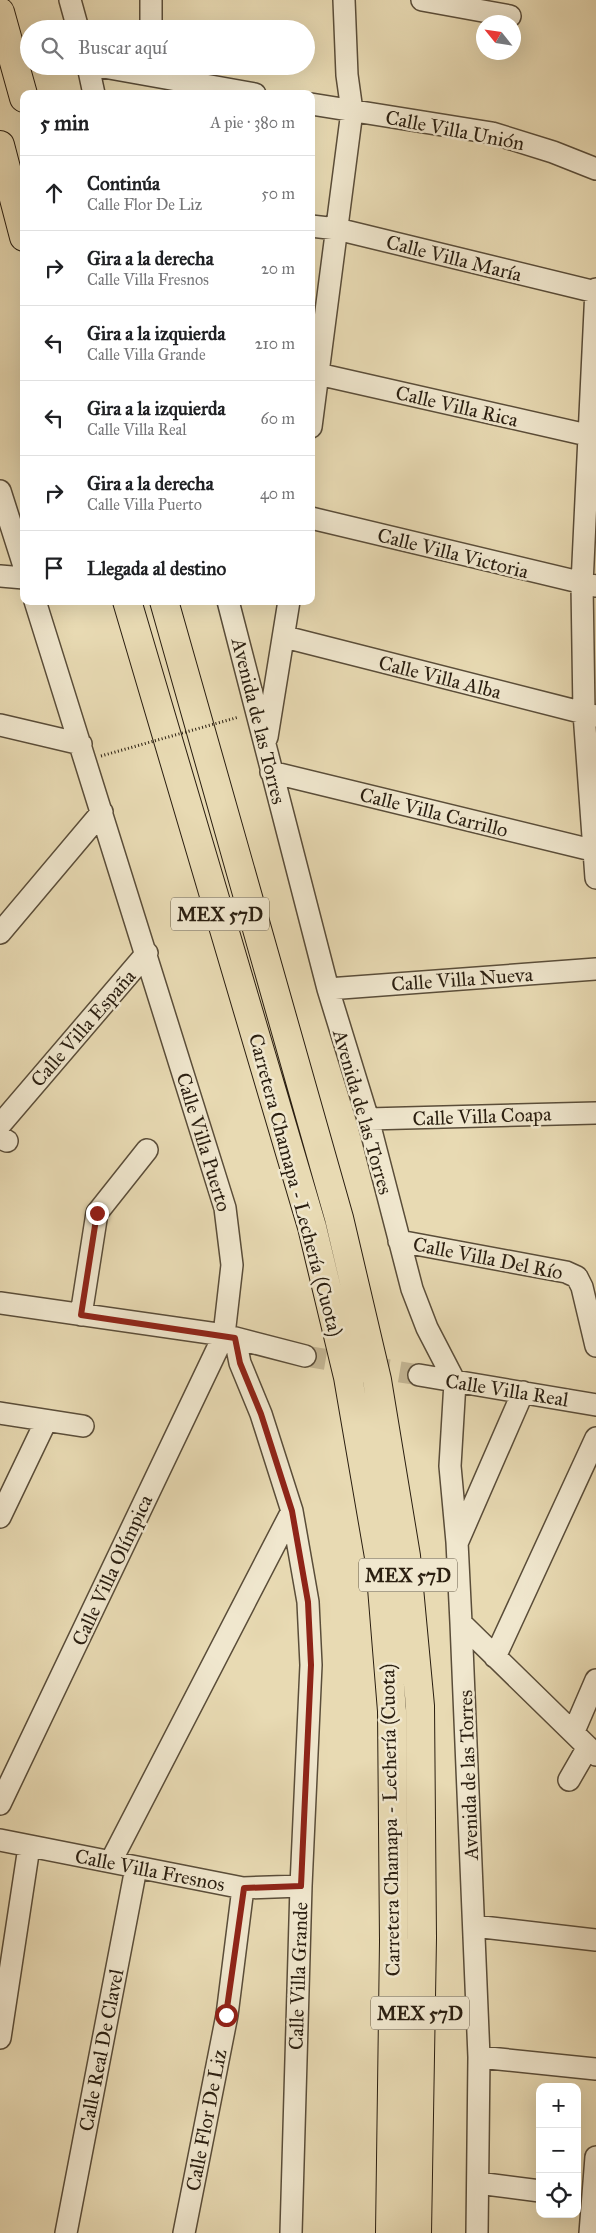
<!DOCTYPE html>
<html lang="es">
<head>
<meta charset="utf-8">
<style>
	:root { --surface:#fff; --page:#f6f6f6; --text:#202124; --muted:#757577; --line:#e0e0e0 }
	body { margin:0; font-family:"IM FELL Great Primer",serif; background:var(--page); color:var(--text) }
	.controls { position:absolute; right:15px; bottom:15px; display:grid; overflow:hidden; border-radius:10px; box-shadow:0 5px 20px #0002 }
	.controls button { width:45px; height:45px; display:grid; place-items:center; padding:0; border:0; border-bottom:1px solid var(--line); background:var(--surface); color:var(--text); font:25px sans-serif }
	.compass { position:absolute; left:476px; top:15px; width:45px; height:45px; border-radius:50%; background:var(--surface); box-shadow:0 5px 20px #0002; rotate:300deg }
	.stop { position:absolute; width:15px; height:15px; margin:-11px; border:4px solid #8f2418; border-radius:50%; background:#fff }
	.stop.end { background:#8f2418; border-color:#fff; box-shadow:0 1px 5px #0008 }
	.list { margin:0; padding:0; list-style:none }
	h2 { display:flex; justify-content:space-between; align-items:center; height:65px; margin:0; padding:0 20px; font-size:21px }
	h2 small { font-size:16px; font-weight:400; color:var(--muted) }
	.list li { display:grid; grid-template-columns:32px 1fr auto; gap:15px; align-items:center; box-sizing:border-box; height:75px; padding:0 20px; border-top:1px solid var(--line) }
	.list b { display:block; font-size:19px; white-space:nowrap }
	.list p { margin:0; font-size:16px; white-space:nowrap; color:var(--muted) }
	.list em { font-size:16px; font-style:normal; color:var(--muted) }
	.icon { flex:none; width:28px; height:28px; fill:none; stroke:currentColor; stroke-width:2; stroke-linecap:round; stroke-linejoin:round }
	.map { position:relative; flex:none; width:596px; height:2233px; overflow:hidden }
	.search { position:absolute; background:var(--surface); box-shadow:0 5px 20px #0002; left:20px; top:20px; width:295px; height:55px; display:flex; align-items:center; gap:12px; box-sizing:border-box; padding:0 18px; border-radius:28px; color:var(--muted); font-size:19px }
	.panel { position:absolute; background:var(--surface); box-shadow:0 5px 20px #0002; left:20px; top:90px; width:295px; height:515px; border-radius:10px }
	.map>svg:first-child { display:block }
</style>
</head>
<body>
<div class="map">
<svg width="596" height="2233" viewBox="0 0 596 2233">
	<rect width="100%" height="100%" fill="#e8dab3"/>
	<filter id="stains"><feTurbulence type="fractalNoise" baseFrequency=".004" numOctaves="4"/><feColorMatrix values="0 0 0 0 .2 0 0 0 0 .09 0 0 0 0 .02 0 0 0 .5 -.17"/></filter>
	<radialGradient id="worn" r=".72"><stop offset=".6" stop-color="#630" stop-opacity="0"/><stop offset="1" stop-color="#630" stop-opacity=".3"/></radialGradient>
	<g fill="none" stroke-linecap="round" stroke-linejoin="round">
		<path stroke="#c2b492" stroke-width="21" stroke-dasharray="21 11" stroke-linecap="butt" d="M305 1356 419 1375"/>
		<g stroke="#5a4d39" stroke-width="24">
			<path id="minor" d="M70 0 78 29
				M151 0V29
				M422 0 510 16
				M88 66 94 94
				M98 66 255 94
				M311 104 492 133 553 152 596 169
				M311 226 337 229 596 292
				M596 289 582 584 584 713 596 878
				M318 374 596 437
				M311 427 352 111 347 75 344 0
				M0 491 24 566
				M311 518 596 586
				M0 576 24 578
				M228 601 328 989 368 1119 412 1289 427 1328 455 1382 450 1466 457 1542 461 1623 479 2057 477 2233
				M285 637 596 716
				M0 725 81 744
				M267 737 289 601
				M271 772 596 851
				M0 933 102 812
				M328 989 596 969
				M368 1119 596 1113
				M0 1125 147 953
				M0 1138 7 1141
				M399 1241 566 1272 577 1277 582 1287 596 1346
				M0 1303 224 1335 305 1356
				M81 1315 97 1213 147 1150
				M235 1338 240 1363 261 1414 292 1511 308 1602 311 1665 301 1886 291 2233
				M419 1375 596 1405
				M0 1413 83 1426
				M0 1517 46 1421
				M458 1541 523 1392
				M461 1623 596 1755
				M495 1657 596 1438
				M574 1731 596 1680
				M569 1780 588 1747
				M0 1804 224 1335 232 1265 225 1208 35 601
				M0 1840 243 1888 301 1886
				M111 1861 292 1511
				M474 1926 596 1940
				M0 2038 29 1847
				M479 2057 596 2069
				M478 2183 540 2191
				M66 2233 136 1868
				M184 2233 227 2015 243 1888
				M590 2233 596 2157"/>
		</g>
		<g stroke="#2a1e10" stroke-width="30">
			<path id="highway" d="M0 12 24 98
				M0 145 24 237
				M127 601 312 1227 348 1377 380 1563 392 1711 394 1942 390 2233
				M164 601 339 1218 377 1380 406 1556 420 1706 422 1938 417 2233"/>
		</g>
		<use href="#minor" stroke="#f0e7ce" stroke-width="21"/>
		<use href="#highway" stroke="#e8dab3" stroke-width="28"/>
		<path stroke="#2a1e10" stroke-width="3" stroke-dasharray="1 2.5" stroke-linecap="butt" d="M101 756 239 717"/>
	</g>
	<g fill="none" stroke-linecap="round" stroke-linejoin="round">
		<path stroke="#8f2418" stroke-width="6" d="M97 1213 81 1315 235 1338 240 1363 261 1414 292 1511 308 1602 311 1665 301 1886 244 1888 226 2015"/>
	</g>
	<g text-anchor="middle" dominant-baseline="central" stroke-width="5" stroke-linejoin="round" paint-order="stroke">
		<g fill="#f0e7ce" stroke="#655a49" stroke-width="1">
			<rect x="171" y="897.5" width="98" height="33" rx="4"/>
			<rect x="359" y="1558.5" width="98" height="33" rx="4"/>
			<rect x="371" y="1996.5" width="98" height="33" rx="4"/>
		</g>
		<g font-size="19" font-weight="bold" fill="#2a1e10">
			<text x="220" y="914">MEX 57D</text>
			<text x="408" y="1575">MEX 57D</text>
			<text x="420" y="2013">MEX 57D</text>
		</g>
		<g font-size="20" fill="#2a1e10" stroke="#f0e7ce">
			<text transform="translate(455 130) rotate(11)">Calle Villa Unión</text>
			<text transform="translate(454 258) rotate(14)">Calle Villa María</text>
			<text transform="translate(457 406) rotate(13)">Calle Villa Rica</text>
			<text transform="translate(453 553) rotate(14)">Calle Villa Victoria</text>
			<text transform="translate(440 677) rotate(14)">Calle Villa Alba</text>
			<text transform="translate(259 721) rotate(76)">Avenida de las Torres</text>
			<text transform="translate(434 812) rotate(14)">Calle Villa Carrillo</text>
			<text transform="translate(462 979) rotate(-4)">Calle Villa Nueva</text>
			<text transform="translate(83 1028) rotate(-49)">Calle Villa España</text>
			<text transform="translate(363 1112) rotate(74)">Avenida de las Torres</text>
			<text transform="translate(482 1116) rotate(-2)">Calle Villa Coapa</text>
			<text transform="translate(204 1142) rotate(73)">Calle Villa Puerto</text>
			<text transform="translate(296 1185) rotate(75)">Carretera Chamapa - Lechería (Cuota)</text>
			<text transform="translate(488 1258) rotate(11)">Calle Villa Del Río</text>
			<text transform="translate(507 1390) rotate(9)">Calle Villa Real</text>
			<text transform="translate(112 1570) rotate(-65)">Calle Villa Olímpica</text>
			<text transform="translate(468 1775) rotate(-92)">Avenida de las Torres</text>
			<text transform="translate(390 1820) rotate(-91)">Carretera Chamapa - Lechería (Cuota)</text>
			<text transform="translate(150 1870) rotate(11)">Calle Villa Fresnos</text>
			<text transform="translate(298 1976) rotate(-88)">Calle Villa Grande</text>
			<text transform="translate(101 2050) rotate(-79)">Calle Real De Clavel</text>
			<text transform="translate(206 2120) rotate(-79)">Calle Flor De Liz</text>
		</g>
	</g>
	<rect width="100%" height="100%" filter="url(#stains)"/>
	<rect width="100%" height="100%" fill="url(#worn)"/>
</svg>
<div class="controls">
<button>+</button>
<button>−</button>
<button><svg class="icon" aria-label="locate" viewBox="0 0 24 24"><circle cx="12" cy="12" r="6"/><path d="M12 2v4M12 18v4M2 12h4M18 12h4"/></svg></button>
</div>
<svg class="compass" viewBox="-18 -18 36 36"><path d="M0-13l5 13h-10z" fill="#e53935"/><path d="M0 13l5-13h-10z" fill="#757577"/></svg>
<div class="stop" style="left:226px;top:2015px"></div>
<div class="stop end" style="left:97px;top:1213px"></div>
<div class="search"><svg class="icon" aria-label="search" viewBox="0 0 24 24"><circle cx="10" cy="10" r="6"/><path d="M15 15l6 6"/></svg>Buscar aquí</div>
<section class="panel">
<h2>5 min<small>A pie · 380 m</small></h2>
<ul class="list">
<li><svg class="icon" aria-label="ahead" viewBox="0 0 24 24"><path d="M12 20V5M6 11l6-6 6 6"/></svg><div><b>Continúa</b><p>Calle Flor De Liz</p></div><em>50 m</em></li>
<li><svg class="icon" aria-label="right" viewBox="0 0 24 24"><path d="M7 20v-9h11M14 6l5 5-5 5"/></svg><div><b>Gira a la derecha</b><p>Calle Villa Fresnos</p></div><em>20 m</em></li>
<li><svg class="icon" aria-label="left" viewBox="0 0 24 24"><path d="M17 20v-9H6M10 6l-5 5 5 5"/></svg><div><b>Gira a la izquierda</b><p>Calle Villa Grande</p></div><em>210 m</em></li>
<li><svg class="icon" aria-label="left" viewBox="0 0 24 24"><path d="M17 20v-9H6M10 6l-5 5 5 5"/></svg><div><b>Gira a la izquierda</b><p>Calle Villa Real</p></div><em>60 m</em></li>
<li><svg class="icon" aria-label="right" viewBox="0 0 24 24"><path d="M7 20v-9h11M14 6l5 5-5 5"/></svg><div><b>Gira a la derecha</b><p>Calle Villa Puerto</p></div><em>40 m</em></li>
<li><svg class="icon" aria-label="arrive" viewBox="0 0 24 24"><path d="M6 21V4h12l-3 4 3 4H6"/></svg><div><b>Llegada al destino</b></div></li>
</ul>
</section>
</div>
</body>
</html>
